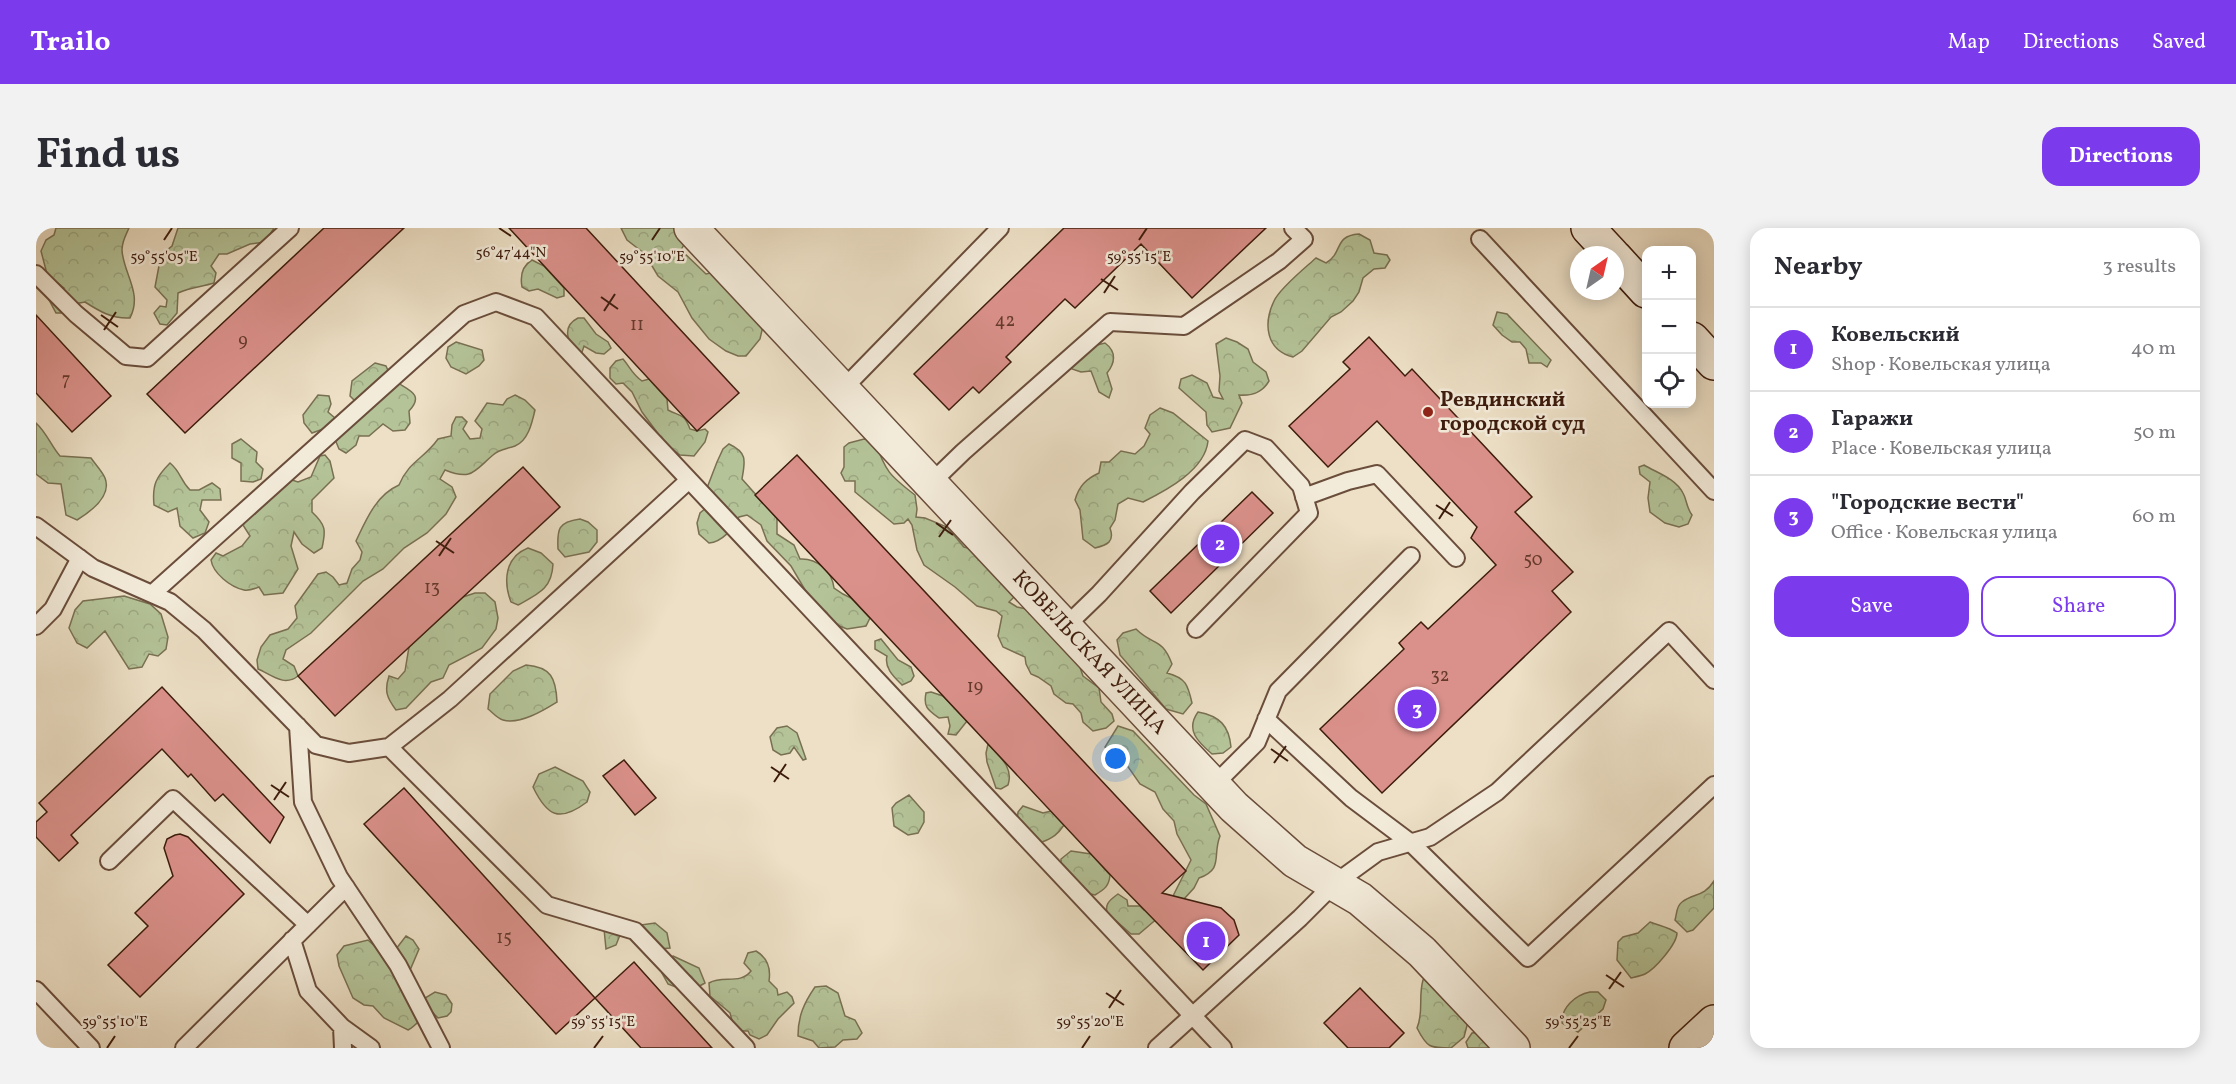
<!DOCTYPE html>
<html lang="en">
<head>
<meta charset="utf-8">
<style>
	:root { --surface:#fff; --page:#f2f2f3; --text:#2b2b33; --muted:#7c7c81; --line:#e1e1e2; --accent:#7c3aed }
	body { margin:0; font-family:Vollkorn,serif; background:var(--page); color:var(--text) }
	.controls { position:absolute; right:18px; top:18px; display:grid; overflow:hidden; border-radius:12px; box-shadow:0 3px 15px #0003 }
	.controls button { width:54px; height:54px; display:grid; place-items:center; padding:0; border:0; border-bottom:2px solid var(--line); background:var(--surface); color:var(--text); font:30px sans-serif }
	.compass { position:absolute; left:1534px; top:18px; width:54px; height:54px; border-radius:50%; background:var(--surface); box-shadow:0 3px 15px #0003; rotate:34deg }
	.you { position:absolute; left:1080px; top:531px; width:21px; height:21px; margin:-15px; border:4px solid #fff; border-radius:50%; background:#1a73e8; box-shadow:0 0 0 9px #1a73e833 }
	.badge { display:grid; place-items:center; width:39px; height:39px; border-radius:50%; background:var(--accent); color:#fff; font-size:20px; font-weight:700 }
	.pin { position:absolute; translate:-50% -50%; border:3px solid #fff; box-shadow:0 2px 6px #0006 }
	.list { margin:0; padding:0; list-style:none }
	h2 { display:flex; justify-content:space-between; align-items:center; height:78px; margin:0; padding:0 24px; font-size:26px }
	h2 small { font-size:20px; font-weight:400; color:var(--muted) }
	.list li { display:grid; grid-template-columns:39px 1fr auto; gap:18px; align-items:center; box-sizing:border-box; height:84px; padding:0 24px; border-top:2px solid var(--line) }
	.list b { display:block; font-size:22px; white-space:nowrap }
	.list p { margin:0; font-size:20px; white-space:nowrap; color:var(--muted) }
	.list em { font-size:20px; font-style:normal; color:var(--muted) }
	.actions { display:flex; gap:12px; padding:18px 24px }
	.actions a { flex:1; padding:14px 0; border:2px solid var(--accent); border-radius:18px; text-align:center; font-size:21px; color:var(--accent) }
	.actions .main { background:var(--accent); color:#fff }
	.icon { flex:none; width:33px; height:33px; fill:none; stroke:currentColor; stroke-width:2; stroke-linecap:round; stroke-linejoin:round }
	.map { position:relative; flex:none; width:1678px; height:820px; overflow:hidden; border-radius:18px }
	header { display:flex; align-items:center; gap:36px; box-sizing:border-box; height:84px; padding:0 30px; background:var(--accent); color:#fff }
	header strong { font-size:28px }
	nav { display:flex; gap:33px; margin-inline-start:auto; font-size:21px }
	.intro { display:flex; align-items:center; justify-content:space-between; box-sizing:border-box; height:144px; padding:0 36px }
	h1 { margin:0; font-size:42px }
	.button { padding:15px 27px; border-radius:18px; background:var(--accent); color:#fff; font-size:21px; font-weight:700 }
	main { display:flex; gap:36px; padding:0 36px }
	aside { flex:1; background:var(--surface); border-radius:18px; box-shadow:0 3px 15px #0003 }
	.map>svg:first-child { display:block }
</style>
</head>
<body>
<header>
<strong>Trailo</strong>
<nav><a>Map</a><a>Directions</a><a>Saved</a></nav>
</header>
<div class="intro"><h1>Find us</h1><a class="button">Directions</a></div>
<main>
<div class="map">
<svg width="1678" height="820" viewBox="0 0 1678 820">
	<defs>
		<pattern id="forest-crowns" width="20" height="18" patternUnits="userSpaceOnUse" patternTransform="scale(1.5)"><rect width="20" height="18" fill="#b4c398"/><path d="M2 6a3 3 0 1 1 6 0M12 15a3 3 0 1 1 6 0" fill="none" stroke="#9ca782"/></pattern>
	</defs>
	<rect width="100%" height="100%" fill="#ede0c6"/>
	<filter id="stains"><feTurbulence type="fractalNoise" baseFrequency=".00333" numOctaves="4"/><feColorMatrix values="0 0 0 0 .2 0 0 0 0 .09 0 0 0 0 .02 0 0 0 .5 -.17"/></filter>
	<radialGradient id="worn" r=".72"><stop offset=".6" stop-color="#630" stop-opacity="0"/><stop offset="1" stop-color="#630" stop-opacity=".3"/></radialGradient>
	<path fill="url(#forest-crowns)" stroke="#797052" stroke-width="1.5" d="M20 0H93C90 7 86 13 86 22 87 45 107 65 94 90 76 91 63 83 49 74L38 76 29 85H20L11 68 28 60 11 46 5 23 10 12 18 7Z
		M142 0H238L229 14 214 16 191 26H183L175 38 180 45 178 55C165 59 155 59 142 65L141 85 131 97 124 96 118 85 124 78 130 79 131 72 119 59 125 27 136 18Z
		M585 0H649L651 11 645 22 670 46 679 44 727 98 724 111 710 128H702L690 123 673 111 656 90 642 64 622 48 609 26 591 12Z
		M1323 6 1334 12 1338 25 1351 27 1354 32 1349 40 1338 41 1327 50 1323 64 1317 73 1305 84 1295 89 1266 123 1257 129C1230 122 1227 96 1238 73 1244 60 1269 40 1280 30L1290 35C1308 24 1297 8 1323 6Z
		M496 32 508 38 528 60V68L521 70 502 61 493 63 486 59C484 48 486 38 496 32Z
		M1461 84 1471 86 1515 132 1511 139 1505 135H1493L1490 121 1484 114H1476L1466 107 1457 97Z
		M542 90H548L560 106 572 114 575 120 568 126 560 125 548 118 546 124 542 128C533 116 524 99 542 90Z
		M1190 110 1201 114 1212 121 1217 134 1230 144 1233 153C1226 165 1216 168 1203 167L1206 175 1194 200 1176 204 1171 197 1170 184 1143 160 1145 151 1156 147 1171 155 1177 169 1187 171 1183 163 1184 148 1180 116Z
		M1051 113 1061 117 1069 115C1081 124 1079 135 1071 145L1076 161 1073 170 1063 164 1055 143 1045 144 1036 141 1032 131Z
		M420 114 446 122 448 132 443 138 430 146 415 139 410 130 412 119Z
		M587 131C594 139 596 146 606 153L613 151 631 171 632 182C645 189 648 185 654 201L661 203 669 201 672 204 669 214 658 228 644 227 629 215 606 184 596 164 587 155 580 156 574 150V140L580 133Z
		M339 135 350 138C352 142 354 148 357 151 367 161 391 164 373 183L374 195 369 202 357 203 347 196 333 208H323L320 217 310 225 303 221 296 204 287 201 276 205 268 195 267 187 282 167 293 168 295 176 292 184 299 190V197L325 179 314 168 316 153Z
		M479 167 489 172 499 182C496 195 492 213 479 218 471 221 463 221 457 227 438 243 436 253 409 242L404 251 416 259 420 269 410 286 391 305 368 320 347 341 327 353 275 405 250 422 247 431 258 438 262 448C248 459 236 447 222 441L221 432 225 419 234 407 252 401 261 390 259 378 282 346 290 344 297 349 303 357 311 355 316 341 324 332 326 324 320 313C330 292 340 267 363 257 373 233 388 231 402 211L415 208 416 197 420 189H426L431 194 427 201 434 211 444 210 446 201 439 193 451 175 467 177 471 171Z
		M1124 180 1137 185 1172 213C1169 242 1131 262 1107 274L1092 270 1082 276 1079 292 1074 300C1079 314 1071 317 1059 320L1047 311 1044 282 1039 272C1043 258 1050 251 1063 245L1065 234H1073L1085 223 1099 226 1108 218 1114 206 1109 200 1114 187Z
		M0 195C11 205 15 218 24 228L55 230C59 236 66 243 69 250 76 268 54 284 41 292L30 287 25 256 12 255 0 246Z
		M205 211 221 224 220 234 227 241 225 251 217 254 205 253V235L196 230V216Z
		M828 211 839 213C849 243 854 248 879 267L881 281 880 289 889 290 911 299 928 319 943 323 983 364 973 374 981 379 995 382 1000 392 1039 425 1047 448 1063 460 1065 474 1076 486 1078 493 1070 500 1057 503 1047 494 1045 485 1037 476 1030 475 1018 466 1015 458 1002 449 995 446 990 436 989 429 967 419 962 408 966 388 960 383 941 378 919 359 888 337 881 322 876 297 872 291 868 295 858 296 819 264V253H809L805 245 808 239V219L813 215Z
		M693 216C712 225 709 233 706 251L741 290V306L758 317 764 331C781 330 796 343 798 360L807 366 815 370 834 390 830 398 811 401 801 397 782 384 755 338 731 313 725 297 711 287 703 289C697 301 686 314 673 315L663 306 661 295 664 285 670 280 671 260 681 234 687 221Z
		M289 227 294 233 298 250 276 272V284C290 297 290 302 286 320L278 325 266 316 258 304 255 318 262 341 247 365 228 367 223 359C218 361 213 363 208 362 194 359 177 345 175 332L180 325 187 328 206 318 214 308 207 297 221 277 247 249 262 254 275 249 284 228Z
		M134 235C145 244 144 252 154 262H163L176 255 184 261 185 272H166L164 282 173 294 169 305 157 310 144 298 141 280 132 284 118 277C116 257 120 249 134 235Z
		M1608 237C1621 245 1639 250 1647 265 1651 272 1650 279 1656 287L1652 296 1643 299 1629 295 1614 284 1612 270 1614 254 1604 246 1603 239Z
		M544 291 552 294 561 302V314L553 324 529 329 522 321C521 301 522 294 544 291Z
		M492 320 505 325 517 336C516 361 502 366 482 377L475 374C467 353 469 329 492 320Z
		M439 365H449L459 374 462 390 460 401 446 420 413 437 407 450 395 454 370 480 360 482C351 470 348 463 353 448L362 451 369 443 373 419 427 369Z
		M88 368 114 376 125 386 132 409 130 421 122 428 113 426 106 439 93 441 69 403 51 420 41 415 33 400 39 382 47 373Z
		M1100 401C1117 418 1126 409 1136 436L1131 445C1150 450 1152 457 1156 475L1147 486 1130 481 1109 456 1084 427 1081 412 1087 405Z
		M845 411 862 432 875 439 878 448 875 453 866 457C858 449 848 440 851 428L839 421V413Z
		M490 437C515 439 520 450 521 474 508 482 484 497 467 492 462 491 456 484 452 481L454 466 477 443Z
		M895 464 907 468 931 493 920 507 912 506 914 498 912 489 903 490C892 482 887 479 890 465Z
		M1162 484C1184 488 1193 498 1195 519L1187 525 1176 526C1162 514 1149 502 1162 484Z
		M751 498 761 505 770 531 767 532 758 519 754 525 745 527 737 522 734 509 741 500Z
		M1082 498 1097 503 1158 567 1170 576 1184 608C1176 628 1188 641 1163 650L1158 660 1147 672 1137 668 1155 632 1141 606 1138 593 1127 581 1119 564 1104 556 1088 533 1069 519Z
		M952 516C963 528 978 539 972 557L965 561 960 560 951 534 950 525Z
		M519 539 547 553 554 564 551 574C523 595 511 588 497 559L503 546Z
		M873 567 888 584V594L882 605 872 607 858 598 856 580 860 575Z
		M987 578 1007 585 1015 583 1028 597C1022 606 1017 610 1006 614L997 610 981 594 982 584Z
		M1035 623 1055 626 1074 647C1073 658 1069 661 1059 667L1050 665 1047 658 1042 661 1025 641V631Z
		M1678 653V680L1657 702 1651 704 1639 692C1641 686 1640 678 1646 674 1658 665 1668 669 1678 653Z
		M1082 666 1091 672 1092 678H1104L1108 682 1113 677 1123 689 1103 706H1095L1079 692 1072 689C1068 677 1072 673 1082 666Z
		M585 690 605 697 619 695 631 705 634 720 623 721 616 711 584 707 580 717 570 721 568 701Z
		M1614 694C1624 698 1632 699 1641 705 1641 716 1619 741 1609 746 1605 748 1599 749 1595 750L1581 732 1582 714 1587 709 1602 705Z
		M370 708 377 712 383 721 372 747 386 772 399 764 410 767 416 776 415 784 411 788 402 790 395 783C385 788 382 797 372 802L348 790 337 778 328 777 317 770 303 738 301 727 308 718 332 712 342 721H360Z
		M720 723C732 730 735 740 733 753L741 761 742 767 751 764 756 769 758 775 742 791 731 807 723 811 714 807 712 803H701L697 796 694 785 674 768 673 755C687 747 704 757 715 743L708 735 712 725Z
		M637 728 663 740 669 755C652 765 650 763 632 756L626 745 628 733Z
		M1393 747 1434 786 1428 809 1415 820C1394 820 1391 820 1381 800 1388 784 1382 769 1387 752Z
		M790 758 802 765 809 788 819 792 826 805 821 811 807 812 799 819 783 820 777 813 762 808C762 788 768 775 779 759Z
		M1554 764H1562L1570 772 1567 781 1542 804 1526 795C1525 780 1539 767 1554 764Z
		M1444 804 1458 820H1432L1430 814 1436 805Z"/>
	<path fill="#db918b" stroke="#3e1c0d" stroke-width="1.5" d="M288 0H368L149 205 111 166Z
		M473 0H550L703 165 661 203Z
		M1028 0H1230L1156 70 1105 16 1039 80 1029 71 970 129 975 134 943 165 937 159 913 182 878 146Z
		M0 87 75 168 36 204 0 165Z
		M1333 109 1369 148 1376 141 1496 269 1479 284 1537 344 1516 363 1535 384 1346 565 1284 501 1368 421 1363 415 1385 394 1392 401 1460 337 1435 310 1441 299 1341 193 1292 239 1253 198 1314 141 1307 134Z
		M761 227 1150 643 1126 665 1185 680 1198 692 1203 707 1167 742 1082 655 719 267Z
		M487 239 524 279 299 488 262 448Z
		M1216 264 1237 285 1135 385 1114 363Z
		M126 459 248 589 234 615 187 566 179 573 155 546 152 549 126 521 35 607 42 615 23 633 0 609V594L11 584 3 575Z
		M588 532 620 570 599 587 567 548Z
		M368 560 559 770 520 806 328 596Z
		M144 606 152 609 208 666 104 769 72 737 112 698 99 685 137 648 128 620 131 611 139 607Z
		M598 734 624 763 676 820H605L559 770Z
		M1324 760 1368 805 1353 820H1312L1288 795Z"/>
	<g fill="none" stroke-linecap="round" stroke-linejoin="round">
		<g stroke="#6a4d3b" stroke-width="20">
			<path id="lane" d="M1444 11 1678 263
				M0 46 40 86 90 128 111 130 254 0
				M806 162 964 0
				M894 256 927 224 1074 94 1148 98 1243 33 1268 11 1257 0
				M1268 269 1312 253 1341 246 1420 330
				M0 298 57 340 134 374 168 402 280 517 313 525 353 519 511 677 599 703 710 820
				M116 366 428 86 460 74 500 89 1187 820
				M0 398 17 381 44 330
				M1029 399 1063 366 1156 264 1209 212 1230 220 1265 258 1273 285 1160 401
				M1230 491 1315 570 1375 615 1492 730 1678 557
				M262 498 267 574 303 649 362 737 405 820
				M353 519 414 471 653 252
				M1178 557 1221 514 1242 463 1375 328
				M73 633 137 571 272 697
				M256 712 272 763 306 799 335 820
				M0 762 55 820
				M306 799 307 820
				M148 820 310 659
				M1121 820 1264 690 1298 656 1342 624 1394 609 1461 564 1633 403 1678 452"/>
		</g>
		<g stroke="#6a4d3b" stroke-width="36">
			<path id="street" d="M655 0 1198 579 1259 633 1324 671 1386 724 1477 820"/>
		</g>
		<g stroke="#3e1c0d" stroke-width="36">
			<path id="secondary" d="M1552 0 1577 27
				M1579 29 1610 63
				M1656 111 1678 135
				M1650 820 1678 794"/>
		</g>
		<use href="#lane" stroke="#f3ebda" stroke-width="16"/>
		<use href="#street" stroke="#f3ebda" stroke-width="33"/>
		<use href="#secondary" stroke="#f3ebda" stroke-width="33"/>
	</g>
	<path fill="none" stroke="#3e1c0d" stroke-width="2" d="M463 0 475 8M128 12 136 0M616 12 624 0M1103 12 1111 0M1065 51 1082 62M1068 65 1079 48M565 69 582 81M568 83 579 66M65 87 82 99M68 102 80 84M1400 277 1417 288M1403 291 1414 274M900 295 917 307M903 309 915 292M400 313 418 325M403 328 415 310M1235 521 1252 533M1238 535 1250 518M735 539 753 551M738 554 750 536M235 557 253 569M238 572 250 554M1570 747 1588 759M1573 761 1585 744M1070 765 1088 777M1073 780 1085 762M71 820 79 808M558 820 567 808M1046 820 1054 808M1533 820 1542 808"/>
	<circle fill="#8f2418" stroke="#f3ebda" stroke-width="2" cx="1392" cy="184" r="6"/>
	<g text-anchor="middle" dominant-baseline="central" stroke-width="5" stroke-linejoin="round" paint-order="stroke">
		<g font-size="18" fill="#65392c">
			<text x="969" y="93">42</text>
			<text x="601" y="97">11</text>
			<text x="207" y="113">9</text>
			<text x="30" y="152">7</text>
			<text x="1497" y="332">50</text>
			<text x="396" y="360">13</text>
			<text x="1404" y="448">32</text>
			<text x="939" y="459">19</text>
			<text x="468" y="710">15</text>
		</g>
		<g font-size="21" font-weight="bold" fill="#3e1c0d" stroke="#f3ebda" text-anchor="start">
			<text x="1404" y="172">Ревдинский<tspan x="1404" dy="24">городской суд</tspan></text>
		</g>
		<g font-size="21" fill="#3e1c0d" stroke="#f3ebda">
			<text transform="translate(1053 425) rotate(47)">КОВЕЛЬСКАЯ УЛИЦА</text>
		</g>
	</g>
	<g font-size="15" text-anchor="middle" fill="#3e1c0d" stroke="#f3ebda" stroke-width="5" stroke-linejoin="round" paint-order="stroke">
		<text x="475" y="29">56°47'44"N</text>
		<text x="616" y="33">59°55'10"E</text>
		<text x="1103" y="33">59°55'15"E</text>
		<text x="128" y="33">59°55'05"E</text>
		<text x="79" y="798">59°55'10"E</text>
		<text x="567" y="798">59°55'15"E</text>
		<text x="1054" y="798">59°55'20"E</text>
		<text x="1542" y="798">59°55'25"E</text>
	</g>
	<rect width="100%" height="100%" filter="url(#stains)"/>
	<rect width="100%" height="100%" fill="url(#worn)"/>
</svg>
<div class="controls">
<button>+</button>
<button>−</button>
<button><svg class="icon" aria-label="locate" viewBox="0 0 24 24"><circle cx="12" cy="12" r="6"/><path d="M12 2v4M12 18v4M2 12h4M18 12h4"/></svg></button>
</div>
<svg class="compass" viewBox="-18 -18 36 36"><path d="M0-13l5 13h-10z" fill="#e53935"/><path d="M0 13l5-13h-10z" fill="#7c7c81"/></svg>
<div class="you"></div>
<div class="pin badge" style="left:1170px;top:713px">1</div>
<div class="pin badge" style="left:1184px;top:316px">2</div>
<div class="pin badge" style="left:1381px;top:481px">3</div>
</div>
<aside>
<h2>Nearby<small>3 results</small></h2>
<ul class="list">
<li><span class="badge">1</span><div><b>Ковельский</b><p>Shop · Ковельская улица</p></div><em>40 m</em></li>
<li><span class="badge">2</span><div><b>Гаражи</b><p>Place · Ковельская улица</p></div><em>50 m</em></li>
<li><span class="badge">3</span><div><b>&quot;Городские вести&quot;</b><p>Office · Ковельская улица</p></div><em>60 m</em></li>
</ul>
<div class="actions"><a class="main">Save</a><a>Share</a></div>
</aside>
</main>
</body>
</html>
